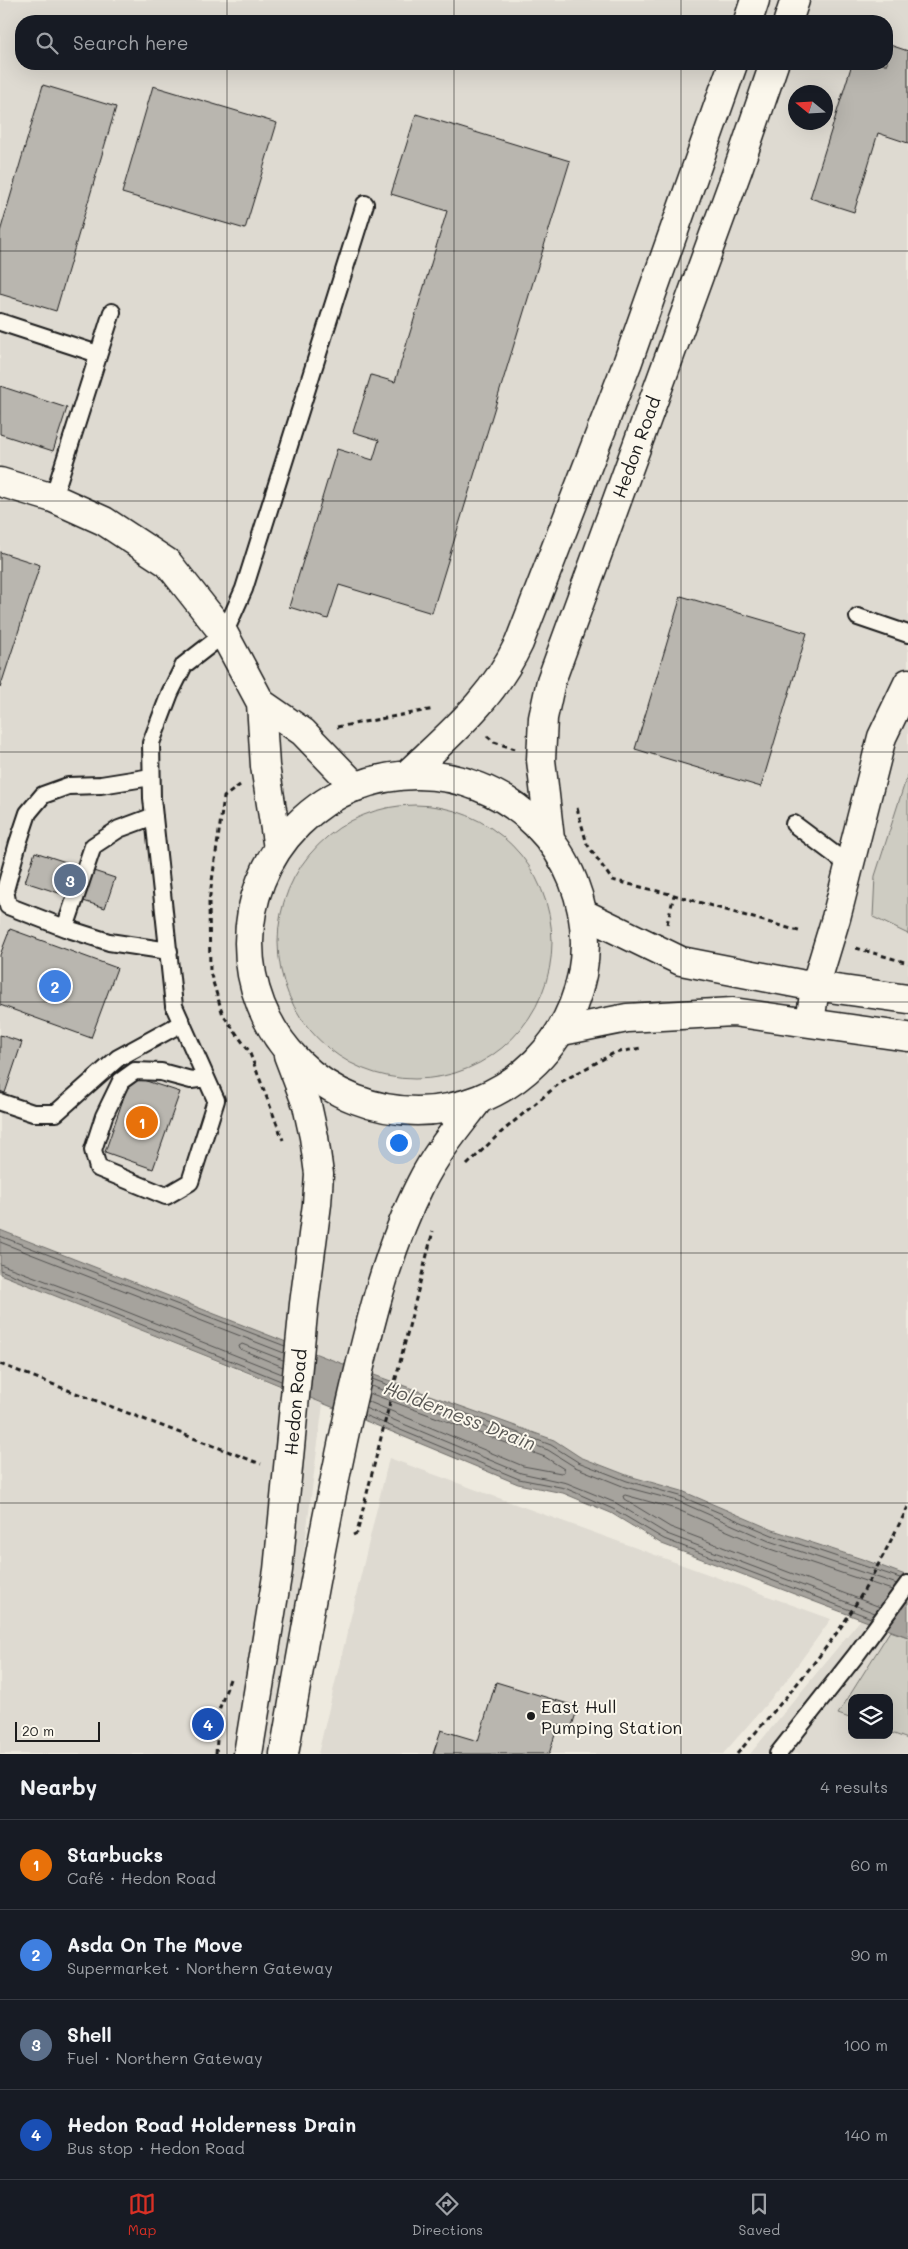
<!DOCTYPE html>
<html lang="en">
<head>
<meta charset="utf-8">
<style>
	:root { --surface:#171b24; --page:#20242c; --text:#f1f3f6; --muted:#9ea1a6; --line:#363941; --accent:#d93025 }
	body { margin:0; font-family:Mali,sans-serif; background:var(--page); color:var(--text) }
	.controls { position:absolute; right:15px; bottom:15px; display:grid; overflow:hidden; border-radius:10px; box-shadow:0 5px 20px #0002 }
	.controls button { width:45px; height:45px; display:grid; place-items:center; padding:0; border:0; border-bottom:1px solid var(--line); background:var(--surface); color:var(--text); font:25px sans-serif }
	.compass { position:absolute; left:788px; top:85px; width:45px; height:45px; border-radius:50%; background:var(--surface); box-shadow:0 5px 20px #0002; rotate:288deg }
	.scale { position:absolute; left:15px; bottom:12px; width:85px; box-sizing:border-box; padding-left:5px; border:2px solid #1c1c1c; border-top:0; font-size:14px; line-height:18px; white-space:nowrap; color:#1c1c1c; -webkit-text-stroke:4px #fbf7ec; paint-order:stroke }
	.you { position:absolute; left:398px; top:1142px; width:18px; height:18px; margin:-12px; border:4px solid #fff; border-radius:50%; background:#1a73e8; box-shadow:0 0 0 8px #1a73e833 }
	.badge { display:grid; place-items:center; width:32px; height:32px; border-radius:50%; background:var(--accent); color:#fff; font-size:16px; font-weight:700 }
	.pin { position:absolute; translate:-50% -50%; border:2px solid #fff; box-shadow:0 1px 5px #0006 }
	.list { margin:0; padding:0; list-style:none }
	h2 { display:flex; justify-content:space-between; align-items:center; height:65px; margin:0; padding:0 20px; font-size:21px }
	h2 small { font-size:16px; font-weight:400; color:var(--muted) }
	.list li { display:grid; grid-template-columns:32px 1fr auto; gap:15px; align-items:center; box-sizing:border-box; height:90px; padding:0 20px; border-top:1px solid var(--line) }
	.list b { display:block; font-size:19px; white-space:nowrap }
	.list p { margin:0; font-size:16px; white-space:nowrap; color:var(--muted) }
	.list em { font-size:16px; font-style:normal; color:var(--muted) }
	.icon { flex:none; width:28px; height:28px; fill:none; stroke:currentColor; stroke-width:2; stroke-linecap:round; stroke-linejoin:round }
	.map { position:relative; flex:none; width:908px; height:1754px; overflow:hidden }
	.search { position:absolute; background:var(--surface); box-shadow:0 5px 20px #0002; left:15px; right:15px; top:15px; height:55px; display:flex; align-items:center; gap:12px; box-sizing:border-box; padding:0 18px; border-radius:20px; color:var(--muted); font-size:19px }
	.sheet { height:425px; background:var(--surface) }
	nav { display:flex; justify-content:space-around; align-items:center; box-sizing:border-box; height:70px; border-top:1px solid var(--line); background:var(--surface); font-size:14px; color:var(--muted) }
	nav a { display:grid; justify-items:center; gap:2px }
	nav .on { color:var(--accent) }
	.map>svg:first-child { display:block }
</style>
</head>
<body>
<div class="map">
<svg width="908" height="1754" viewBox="0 0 908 1754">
	<rect width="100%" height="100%" fill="#eeeadf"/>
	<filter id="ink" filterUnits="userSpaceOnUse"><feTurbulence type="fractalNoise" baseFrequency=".02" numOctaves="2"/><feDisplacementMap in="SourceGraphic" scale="10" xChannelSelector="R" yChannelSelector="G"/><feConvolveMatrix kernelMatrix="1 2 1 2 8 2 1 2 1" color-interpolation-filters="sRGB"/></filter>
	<g filter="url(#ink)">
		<path fill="#dedad1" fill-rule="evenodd" d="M0 0H908V1576L862 1559 773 1530 682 1491 629 1476 580 1457 554 1442 327 1358 0 1230ZM21 21H887V64H21ZM796 92H826V122H796ZM362 815 534 872 547 905 552 950 548 976 540 1000 284 982 279 959 278 934 298 870 328 835Z
			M0 1274 323 1404 291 1651 269 1754H0Z
			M389 1458 831 1619 783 1685 723 1754H318Z
			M861 1619 890 1631 839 1714 852 1719V1735H889V1732L908 1739V1754H750Z"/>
		<path fill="#ceccc2" stroke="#75746f" d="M908 773V934L873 917 875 876Z
			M278 942a137 137 0 1 1 274 0a137 137 0 1 1-274 0Z
			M890 1631 908 1637V1739L889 1732V1698H852V1719L838 1714Z"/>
		<path fill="#a6a39d" stroke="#6f6d69" d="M0 1230 327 1358 554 1440 580 1457 629 1476 682 1491 773 1530 862 1559 908 1576V1637L662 1544 611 1513 563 1493 518 1484 257 1376 0 1274Z"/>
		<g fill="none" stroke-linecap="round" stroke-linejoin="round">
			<path stroke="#535250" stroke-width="1" d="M0 1236 285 1346
				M0 1242 284 1353
				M0 1264 110 1305 282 1374
				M0 1270 108 1311 281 1381
				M283 1367 240 1349 239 1346 242 1344 283 1360
				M372 1379 551 1445 578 1462 627 1481 680 1496 772 1535 900 1578
				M371 1386 548 1450 575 1467 625 1487 678 1501 769 1541 897 1584
				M367 1401 523 1466 561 1473 564 1472V1469L545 1457 369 1393
				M365 1408 521 1473 567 1483 616 1503 667 1534 875 1613
				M364 1415 519 1479 565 1488 613 1509 664 1539 871 1618
				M880 1607 670 1527 624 1499 623 1496 625 1495 676 1509 767 1548 892 1590"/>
		</g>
		<path fill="#b9b6af" stroke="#1c1c1c" d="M887 44 908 51V143L878 133 854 212 810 198 852 64H887Z
			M43 85 116 107 56 311 0 294V232Z
			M153 86 277 123 245 229 122 193Z
			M416 114 570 161 432 613 339 585 328 619 289 607 337 449 373 460 379 440 353 432 371 375 395 382 447 211 391 194Z
			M0 386 67 408 53 451 0 434Z
			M0 552 40 565 0 688Z
			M681 596 807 633 761 787 635 749Z
			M35 852 115 878 105 908 25 882Z
			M10 929 117 968 91 1038 0 1005V955Z
			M0 1035 22 1042 5 1093 0 1091Z
			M131 1076 180 1092 153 1169 105 1152Z
			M496 1682 578 1707 571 1729 558 1725 549 1754H433L441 1730 478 1741Z"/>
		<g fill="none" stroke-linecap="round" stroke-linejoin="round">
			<g stroke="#1c1c1c" stroke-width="20">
				<path id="service" d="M0 322 98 354
					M53 498 112 312
					M858 617 908 634
					M154 816 119 829 93 846 65 928 109 942 169 951
					M794 824 850 866
					M65 928 8 906 5 890 18 843 28 813 43 795 68 786 101 785 151 777
					M206 1078 191 1080 161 1072 135 1071 121 1081 104 1116 93 1150 98 1168 166 1196 190 1182 216 1100 174 1006 152 798 151 743 170 693 184 665 224 634 244 589 365 204
					M0 1102 33 1113H56L118 1058 182 1023
					M778 1754 856 1655 908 1584"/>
			</g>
			<g stroke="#1c1c1c" stroke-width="31">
				<path id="minor" d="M0 482 53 498 104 521 168 563 224 634 261 703 265 766 278 848
					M261 703 303 732 356 787
					M584 914 681 961 800 984 908 999
					M810 1023 815 987 836 918 882 737 908 683
					M562 1031 627 1018 733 1012 908 1037"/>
			</g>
			<g stroke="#1c1c1c" stroke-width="31">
				<path id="trunk" d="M748 21 755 0
					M788 21 795 0
					M411 771C454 730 493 698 519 643L627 364 733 64
					M249 943a168 168 0 1 1 336 0a168 168 0 1 1-336 0Z
					M550 839 541 760 543 718 551 681 738 169 774 64
					M248 1754 278 1570 304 1304 317 1204 319 1174 314 1137 307 1105 288 1055
					M284 1754C304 1640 324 1526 349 1413 367 1335 385 1254 421 1183 436 1153 457 1128 477 1102"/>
			</g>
			<path stroke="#1c1c1c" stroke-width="3" stroke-dasharray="5 4" stroke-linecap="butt" d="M337 727 434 709
				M487 736 494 742 515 749
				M240 785 224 797 209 902 210 972 223 1015 249 1051 283 1140
				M577 808 587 844 612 880 674 895 802 932
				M667 924 674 895
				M856 948 908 963
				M467 1165 498 1135 561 1082 614 1053 641 1048
				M0 1364 261 1464
				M353 1535 357 1533 433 1231
				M216 1754 219 1710 230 1679
				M737 1754C773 1712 811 1670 843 1624 868 1587 888 1546 908 1507"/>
			<use href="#service" stroke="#fbf7ec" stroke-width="16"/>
			<use href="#minor" stroke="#fbf7ec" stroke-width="28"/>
			<use href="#trunk" stroke="#fbf7ec" stroke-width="28"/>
		</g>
	</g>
	<path fill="none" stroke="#1c1c1c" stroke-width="1" stroke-opacity="0.55" d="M227 0V21M454 0V21M681 0V21M227 64V1754M454 64V1754M681 64V1754M0 251H908M0 501H908M0 752H908M0 1002H908M0 1253H908M0 1503H908"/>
	<circle fill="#1c1c1c" stroke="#fbf7ec" stroke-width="2" cx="531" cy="1716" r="5"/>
	<g text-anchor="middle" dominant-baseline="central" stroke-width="4" stroke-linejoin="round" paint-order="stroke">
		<g font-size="18" fill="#1c1c1c" stroke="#fbf7ec">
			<text transform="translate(636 447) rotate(-70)">Hedon Road</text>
			<text transform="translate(295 1402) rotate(-85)">Hedon Road</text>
		</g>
		<g font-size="18" fill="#1c1c1c" stroke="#fbf7ec" text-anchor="start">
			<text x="541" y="1706">East Hull<tspan x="541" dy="21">Pumping Station</tspan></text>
		</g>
		<g font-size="19" font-style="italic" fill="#5a5956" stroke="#fbf7ec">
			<text transform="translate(460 1415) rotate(21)">Holderness Drain</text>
		</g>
	</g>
</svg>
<div class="controls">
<button><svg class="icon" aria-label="layers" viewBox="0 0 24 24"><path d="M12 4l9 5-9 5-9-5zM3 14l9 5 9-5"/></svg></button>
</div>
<svg class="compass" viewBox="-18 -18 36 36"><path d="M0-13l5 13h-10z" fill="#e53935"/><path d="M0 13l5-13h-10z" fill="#9ea1a6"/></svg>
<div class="scale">20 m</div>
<div class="you"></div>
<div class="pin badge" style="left:142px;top:1122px;background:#e8710a">1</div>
<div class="pin badge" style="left:55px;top:986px;background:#3f7fe0">2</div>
<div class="pin badge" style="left:70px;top:880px;background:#5c6f8a">3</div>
<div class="pin badge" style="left:208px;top:1724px;background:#1a4fb4">4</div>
<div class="search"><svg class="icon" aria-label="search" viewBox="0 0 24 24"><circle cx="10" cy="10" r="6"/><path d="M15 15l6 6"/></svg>Search here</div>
</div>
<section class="sheet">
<h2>Nearby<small>4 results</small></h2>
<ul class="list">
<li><span class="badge" style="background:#e8710a">1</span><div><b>Starbucks</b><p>Café · Hedon Road</p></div><em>60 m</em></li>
<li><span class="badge" style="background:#3f7fe0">2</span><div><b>Asda On The Move</b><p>Supermarket · Northern Gateway</p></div><em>90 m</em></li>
<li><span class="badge" style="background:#5c6f8a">3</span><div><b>Shell</b><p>Fuel · Northern Gateway</p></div><em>100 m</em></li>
<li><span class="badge" style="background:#1a4fb4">4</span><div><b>Hedon Road Holderness Drain</b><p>Bus stop · Hedon Road</p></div><em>140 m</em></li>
</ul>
</section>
<nav>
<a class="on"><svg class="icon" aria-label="map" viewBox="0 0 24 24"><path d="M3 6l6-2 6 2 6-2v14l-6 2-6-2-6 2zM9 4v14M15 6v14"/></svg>Map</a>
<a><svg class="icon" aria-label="directions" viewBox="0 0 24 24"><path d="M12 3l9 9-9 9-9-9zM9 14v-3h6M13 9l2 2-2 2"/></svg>Directions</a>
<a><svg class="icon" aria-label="saved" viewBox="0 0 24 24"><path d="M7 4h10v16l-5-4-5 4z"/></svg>Saved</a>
</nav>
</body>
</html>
